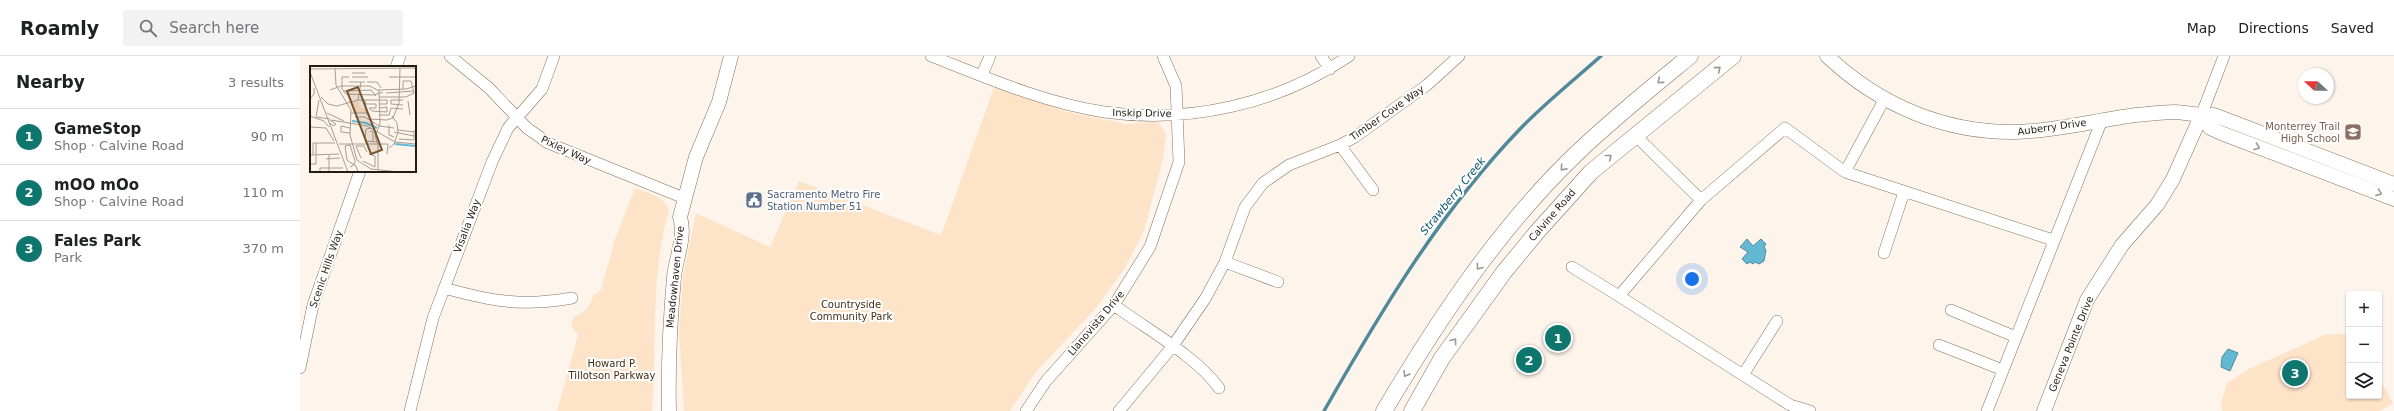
<!DOCTYPE html>
<html lang="en">
<head>
<meta charset="utf-8">
<style>
	:root { --surface:#fff; --page:#f2f2f2; --text:#202124; --muted:#757577; --line:#e0e0e0; --accent:#0f766e }
	body { margin:0; font-family:"DejaVu Sans",sans-serif; background:var(--page); color:var(--text) }
	.controls { position:absolute; right:12px; bottom:12px; display:grid; overflow:hidden; border-radius:4px; box-shadow:0 1px 3px #0004 }
	.controls button { width:36px; height:36px; display:grid; place-items:center; padding:0; border:0; border-bottom:1px solid var(--line); background:var(--surface); color:var(--text); font:20px sans-serif }
	.compass { position:absolute; left:1998px; top:12px; width:36px; height:36px; border-radius:50%; background:var(--surface); box-shadow:0 1px 3px #0004; rotate:291deg }
	.you { position:absolute; left:1392px; top:223px; width:14px; height:14px; margin:-10px; border:3px solid #fff; border-radius:50%; background:#1a73e8; box-shadow:0 0 0 6px #1a73e833 }
	.badge { display:grid; place-items:center; width:26px; height:26px; border-radius:50%; background:var(--accent); color:#fff; font-size:13px; font-weight:700 }
	.pin { position:absolute; translate:-50% -50%; border:2px solid #fff; box-shadow:0 1px 4px #0006 }
	.list { margin:0; padding:0; list-style:none }
	h2 { display:flex; justify-content:space-between; align-items:center; height:52px; margin:0; padding:0 16px; font-size:17px }
	h2 small { font-size:13px; font-weight:400; color:var(--muted) }
	.list li { display:grid; grid-template-columns:26px 1fr auto; gap:12px; align-items:center; box-sizing:border-box; height:56px; padding:0 16px; border-top:1px solid var(--line) }
	.list b { display:block; font-size:15px; white-space:nowrap }
	.list p { margin:0; font-size:13px; white-space:nowrap; color:var(--muted) }
	.list em { font-size:13px; font-style:normal; color:var(--muted) }
	.icon { flex:none; width:22px; height:22px; fill:none; stroke:currentColor; stroke-width:2; stroke-linecap:round; stroke-linejoin:round }
	.map { position:relative; flex:none; width:2094px; height:355px; overflow:hidden }
	header { display:flex; align-items:center; gap:24px; box-sizing:border-box; height:56px; padding:0 20px; background:var(--surface); border-bottom:1px solid var(--line) }
	header strong { font-size:19px }
	nav { display:flex; gap:22px; margin-inline-start:auto; font-size:14px }
	.search { width:280px; height:36px; background:var(--page); display:flex; align-items:center; gap:10px; box-sizing:border-box; padding:0 14px; border-radius:4px; color:var(--muted); font-size:15px }
	main { display:flex }
	aside { flex:1; background:var(--surface) }
	.map>svg:first-child { display:block }
</style>
</head>
<body>
<header>
<strong>Roamly</strong>
<div class="search"><svg class="icon" aria-label="search" viewBox="0 0 24 24"><circle cx="10" cy="10" r="6"/><path d="M15 15l6 6"/></svg>Search here</div>
<nav><a>Map</a><a>Directions</a><a>Saved</a></nav>
</header>
<main>
<aside>
<h2>Nearby<small>3 results</small></h2>
<ul class="list">
<li><span class="badge">1</span><div><b>GameStop</b><p>Shop · Calvine Road</p></div><em>90 m</em></li>
<li><span class="badge">2</span><div><b>mOO mOo</b><p>Shop · Calvine Road</p></div><em>110 m</em></li>
<li><span class="badge">3</span><div><b>Fales Park</b><p>Park</p></div><em>370 m</em></li>
</ul>
</aside>
<div class="map">
<svg width="2094" height="355" viewBox="0 0 2094 355">
	<rect width="100%" height="100%" fill="#fdf4eb"/>
	<path fill="#fde4c9" d="M695 29 767 56 826 68 858 66 866 78 863 103 844 175 825 212 795 253 735 317 710 355H384L379 274 383 220 396 157 470 191 499 125 641 179Z
		M335 132C348 137 364 140 369 154 350 220 357 288 352 355H257L278 279 271 270 274 261C285 256 290 251 293 239L301 234 315 183Z
		M2027 278H2043L2049 281V340H2079V322L2093 347 2080 355H1922L1921 347 1927 327 1949 313Z"/>
	<path fill="#63b8d4" stroke="#50899a" d="M1447 183 1453 190 1461 183 1466 188 1464 191 1466 194 1464 205 1459 208 1455 206 1453 208 1450 206 1447 208 1442 203 1448 196 1440 191Z
		M1928 293 1938 297 1930 315 1921 311 1922 301Z"/>
	<g fill="none" stroke-linecap="round" stroke-linejoin="round">
		<path stroke="#50899a" stroke-width="3.5" d="M1024 355C1081 255 1140 156 1220 73 1245 47 1274 24 1301 0"/>
		<g stroke="#86725d" stroke-width="12">
			<path id="minor" d="M150 0 189 32 227 72 248 87 384 142
				M631 0C687 22 745 47 804 56 889 68 978 48 1049 0
				M1021 0 1030 13
				M96 11 100 0
				M682 19 690 0
				M1901 60 1924 0
				M1336 80 1401 144 1319 240 1490 349 1510 355
				M1040 89 1073 134
				M1545 116 1584 44
				M1401 144 1485 72 1545 116 1753 184
				M1584 197 1604 136
				M925 206 978 226
				M1272 211 1319 240
				M144 232C191 245 222 251 272 242
				M814 249C846 273 896 300 919 332
				M1651 254 1716 281
				M1639 289 1703 314
				M0 312 13 249 60 115
				M1443 319 1477 265
				M110 355 133 262 192 106 208 72 242 33 254 0
				M726 355 746 325 814 249 850 191 879 106 876 30 863 0
				M819 355 872 291 905 243 925 206 945 151 963 127 989 109 1040 89 1055 81 1127 29 1159 0
				M1687 355 1802 64"/>
		</g>
		<g stroke="#86725d" stroke-width="15">
			<path id="tertiary" d="M1527 0C1579 49 1644 77 1716 76 1756 75 1797 64 1836 59 1849 58 1863 56 1875 56 1889 57 1901 60 1914 59L2094 128
				M1901 60 1910 72 1921 77 2094 143
				M369 355C368 310 370 266 374 221 376 202 386 180 380 161L396 101 419 46 431 0
				M1744 355 1787 244 1822 189 1857 149 1873 123 1901 60"/>
		</g>
		<g stroke="#86725d" stroke-width="17">
			<path id="secondary" d="M1084 355C1138 264 1198 173 1275 99 1311 64 1351 32 1390 0
				M1112 355 1142 302 1204 216 1237 176 1291 116 1433 0"/>
		</g>
		<use href="#minor" stroke="#fff" stroke-width="11"/>
		<use href="#tertiary" stroke="#fff" stroke-width="14"/>
		<use href="#secondary" stroke="#fff" stroke-width="16"/>
	</g>
	<defs><path id="oneway-chevron" d="M-2-3.5L2.5 0L-2 3.5" fill="none" stroke-width="1.6" stroke-linecap="round" stroke-linejoin="round"/></defs>
	<g stroke="#9c9995">
		<use href="#oneway-chevron" transform="translate(1418 13) rotate(-40)"/>
		<use href="#oneway-chevron" transform="translate(1360 25) rotate(140)"/>
		<use href="#oneway-chevron" transform="translate(1957 91) rotate(21)"/>
		<use href="#oneway-chevron" transform="translate(1309 101) rotate(-38)"/>
		<use href="#oneway-chevron" transform="translate(1263 112) rotate(132)"/>
		<use href="#oneway-chevron" transform="translate(2079 137) rotate(21)"/>
		<use href="#oneway-chevron" transform="translate(1179 211) rotate(126)"/>
		<use href="#oneway-chevron" transform="translate(1154 285) rotate(-54)"/>
		<use href="#oneway-chevron" transform="translate(1106 318) rotate(121)"/>
	</g>
	<defs>
		<g id="school-square" transform="scale(0.9)"><rect x="-9" y="-9" width="18" height="18" rx="4" fill="#8d6e63" stroke="#fff"/><path d="M0-5L7-2L0 1L-7-2ZM-4 1L0 2.5L4 1V4Q0 6-4 4Z" fill="#fff"/></g>
		<g id="civic-square" transform="scale(0.9)"><rect x="-9" y="-9" width="18" height="18" rx="4" fill="#5c6f8a" stroke="#fff"/><path d="M-.6-6.5H3V-4.5H.6V-3L4-1V1h2V6H-6V1h2V-1L-.6-3ZM-1.2 2.5V6h2.4V2.5Z" fill="#fff"/></g>
	</defs>
	<g fill-rule="evenodd">
		<use href="#school-square" x="2053" y="76"/>
		<use href="#civic-square" x="454" y="144"/>
	</g>
	<g text-anchor="middle" dominant-baseline="central" stroke-width="4" stroke-linejoin="round" paint-order="stroke">
		<g font-size="10" fill="#231c13" stroke="#fff">
			<text transform="translate(842 57) rotate(1)">Inskip Drive</text>
			<text transform="translate(1087 57) rotate(-35)">Timber Cove Way</text>
			<text transform="translate(1752 71) rotate(-8)">Auberry Drive</text>
			<text transform="translate(266 94) rotate(25)">Pixley Way</text>
			<text transform="translate(1252 159) rotate(-49)">Calvine Road</text>
			<text transform="translate(167 170) rotate(-69)">Visalia Way</text>
			<text transform="translate(26 213) rotate(-71)">Scenic Hills Way</text>
			<text transform="translate(375 221) rotate(-84)">Meadowhaven Drive</text>
			<text transform="translate(796 267) rotate(-50)">Llanovista Drive</text>
			<text transform="translate(1771 288) rotate(-68)">Geneva Pointe Drive</text>
		</g>
		<g font-size="10" fill="#785e54" stroke="#fff" text-anchor="end">
			<text x="2040" y="70">Monterrey Trail<tspan x="2040" dy="12">High School</tspan></text>
		</g>
		<g font-size="10" fill="#4e5e75" stroke="#fff" text-anchor="start">
			<text x="467" y="138">Sacramento Metro Fire<tspan x="467" dy="12">Station Number 51</tspan></text>
		</g>
		<g font-size="10" fill="#432e16" stroke="#fff">
			<text x="551" y="248">Countryside<tspan x="551" dy="12">Community Park</tspan></text>
			<text x="312" y="307">Howard P.<tspan x="312" dy="12">Tillotson Parkway</tspan></text>
		</g>
		<g font-size="11" font-style="italic" fill="#0d566a" stroke="#fff">
			<text transform="translate(1153 140) rotate(-51)">Strawberry Creek</text>
		</g>
	</g>
	<g transform="translate(10 10)">
		<rect width="106" height="106" fill="#fdf4eb"/>
		<path d="M48 35 50 42H55L56 47 43 46 40 37Z" fill="#fde4c9"/>
		<path fill="none" stroke="#63b8d4" stroke-width="2" d="M42 55 56 57 67 62M85 78 106 80"/>
		<path fill="none" stroke="#a69e95" stroke-width="1" d="M25 2 26 19 41 44 40 69 47 94 61 103 89 106M0 3 106 2M0 6 38 106M42 7H55M39 11H32V23L36 28 64 29 73 26M42 11H58M79 11H106M39 16H55M57 16H67L71 22M20 24 31 20H60L69 25 70 58 65 70 68 79V104M68 24 96 23 106 20M33 25 61 24 66 30M76 27 104 25M11 31 18 38 27 40 48 34H77V38H70M70 31H96L104 27 101 15H93V23M0 33 4 28V22M48 34 51 16M55 34 56 46 60 53 77 54 83 52 89 37 90 2M93 34H81V38L93 39M98 35 100 49M55 38H66V42H59M59 42 62 45 77 46V41L70 42M17 47 34 55M41 47H58M70 49H79L81 42 93 43M0 50 14 55 19 61M6 51 20 53M6 51 9 34M45 51H55L69 60 84 62M20 54 26 58 23 60 20 57M21 54 57 60 85 76 106 78M79 59V69L84 71M0 61 16 62 24 75M40 62 31 60V66L40 67M61 62 56 63 55 75 67 76M88 64 104 66M60 65 63 66V76M84 66 104 70M89 73 104 74V64M29 78H78L77 88M79 82 84 78 88 66 87 57 82 50M0 89 29 88M3 89V77H25M51 92 46 80H54L57 86M16 93 30 92M53 95 65 101V90L59 88M0 98H6V77M40 101 42 100 45 97V95L40 79 35 80 37 94 38 95 43 98H44V99L46 100 48 106M10 106V102H33M19 106V89"/>
		<path fill="#76522c" fill-opacity="0.15" stroke="#76522c" stroke-width="2" d="M48 21 72 84 61 88 37 25Z"/>
		<rect width="106" height="106" fill="none" stroke="#231c13" stroke-width="2"/>
	</g>
</svg>
<div class="controls">
<button>+</button>
<button>−</button>
<button><svg class="icon" aria-label="layers" viewBox="0 0 24 24"><path d="M12 4l9 5-9 5-9-5zM3 14l9 5 9-5"/></svg></button>
</div>
<svg class="compass" viewBox="-18 -18 36 36"><path d="M0-13l5 13h-10z" fill="#e53935"/><path d="M0 13l5-13h-10z" fill="#757577"/></svg>
<div class="you"></div>
<div class="pin badge" style="left:1258px;top:282px">1</div>
<div class="pin badge" style="left:1229px;top:304px">2</div>
<div class="pin badge" style="left:1995px;top:317px">3</div>
</div>
</main>
</body>
</html>
